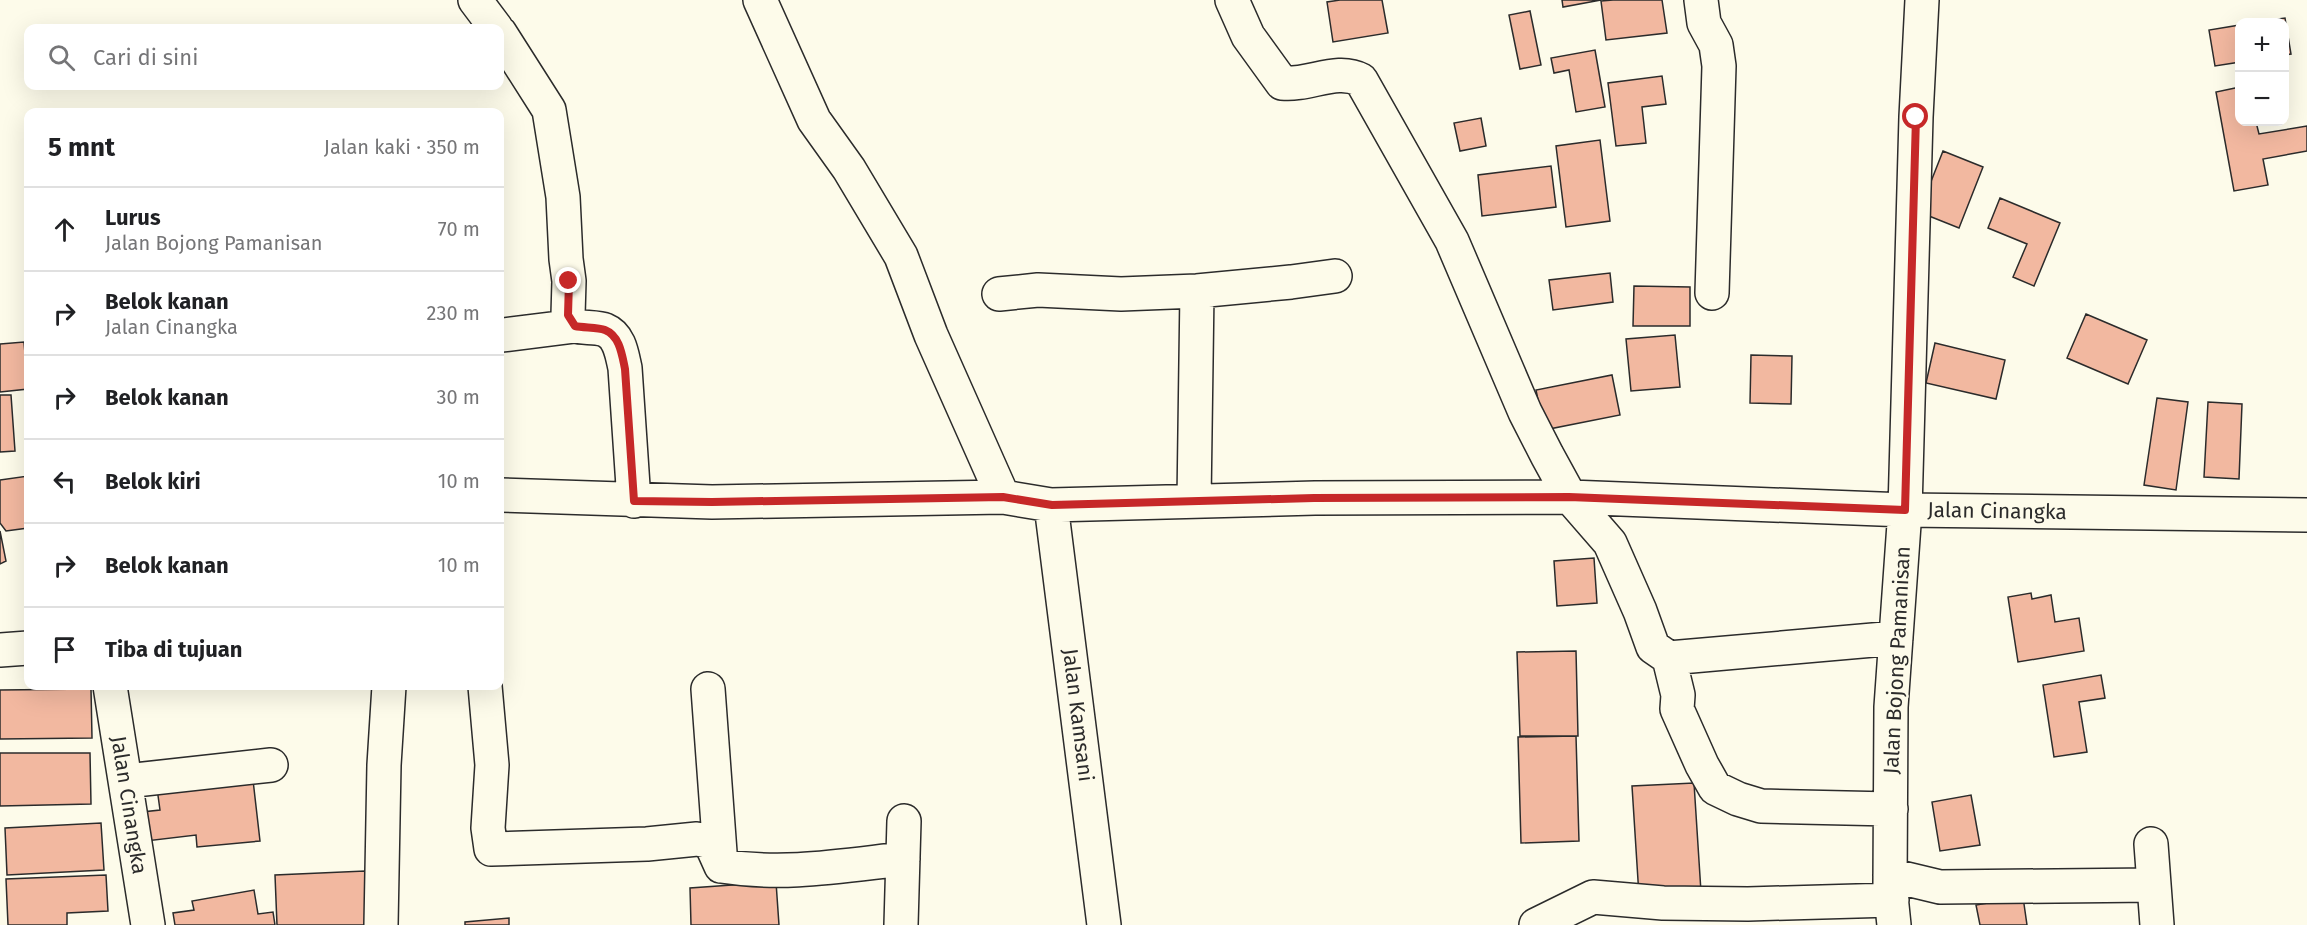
<!DOCTYPE html>
<html lang="id">
<head>
<meta charset="utf-8">
<style>
	:root { --surface:#fff; --page:#f6f6f6; --text:#202124; --muted:#757577; --line:#e0e0e0 }
	body { margin:0; font-family:"Fira Sans",sans-serif; background:var(--page); color:var(--text) }
	.controls { position:absolute; right:18px; top:18px; display:grid; overflow:hidden; border-radius:12px; box-shadow:0 6px 24px #0002 }
	.controls button { width:54px; height:54px; display:grid; place-items:center; padding:0; border:0; border-bottom:2px solid var(--line); background:var(--surface); color:var(--text); font:30px sans-serif }
	.stop { position:absolute; width:18px; height:18px; margin:-14px; border:4px solid #c62828; border-radius:50%; background:#fff }
	.stop.end { background:#c62828; border-color:#fff; box-shadow:0 2px 6px #0008 }
	.list { margin:0; padding:0; list-style:none }
	h2 { display:flex; justify-content:space-between; align-items:center; height:78px; margin:0; padding:0 24px; font-size:26px }
	h2 small { font-size:20px; font-weight:400; color:var(--muted) }
	.list li { display:grid; grid-template-columns:39px 1fr auto; gap:18px; align-items:center; box-sizing:border-box; height:84px; padding:0 24px; border-top:2px solid var(--line) }
	.list b { display:block; font-size:22px; white-space:nowrap }
	.list p { margin:0; font-size:20px; white-space:nowrap; color:var(--muted) }
	.list em { font-size:20px; font-style:normal; color:var(--muted) }
	.icon { flex:none; width:33px; height:33px; fill:none; stroke:currentColor; stroke-width:2; stroke-linecap:round; stroke-linejoin:round }
	.map { position:relative; flex:none; width:2307px; height:925px; overflow:hidden }
	.search { position:absolute; background:var(--surface); box-shadow:0 6px 24px #0002; left:24px; top:24px; width:480px; height:66px; display:flex; align-items:center; gap:15px; box-sizing:border-box; padding:0 21px; border-radius:12px; color:var(--muted); font-size:22px }
	.panel { position:absolute; background:var(--surface); box-shadow:0 6px 24px #0002; left:24px; top:108px; width:480px; height:582px; border-radius:12px }
	.map>svg:first-child { display:block }
</style>
</head>
<body>
<div class="map">
<svg width="2307" height="925" viewBox="0 0 2307 925">
	<rect width="100%" height="100%" fill="#fdfbea"/>
	<path fill="#f2b8a0" stroke="#2b2b2b" stroke-width="1.5" d="M1340 0H1382L1388 33 1333 42 1327 2Z
		M1562 0H1601L1563 7Z
		M1613 0H1662L1667 33 1606 40 1601 1Z
		M1530 11 1541 65 1520 69 1509 15Z
		M2285 18 2291 54 2284 55V22H2255Z
		M2240 25V62L2215 66 2209 30Z
		M1595 50 1605 107 1576 112 1569 70 1554 73 1551 58Z
		M1662 76 1666 104 1642 107 1646 143 1616 146 1608 83Z
		M2240 87V122H2256L2259 134 2307 126V151L2263 159 2268 185 2234 191 2216 92Z
		M1481 118 1486 146 1460 151 1454 123Z
		M1600 140 1610 221 1566 227 1556 146Z
		M1943 151 1983 167 1959 228 1919 212Z
		M1551 166 1556 207 1482 216 1478 175Z
		M2000 198 2060 223 2034 286 2013 277 2027 244 1988 228Z
		M1610 273 1613 302 1553 310 1549 280Z
		M1634 286 1690 287V326H1633Z
		M2086 314 2147 340 2128 384 2067 358Z
		M1675 335 1680 387 1631 391 1626 339Z
		M24 342 28 389 0 392V344Z
		M1935 343 2005 360 1996 399 1926 383Z
		M1751 355 1792 356 1791 404 1750 403Z
		M1612 375 1620 415 1544 430 1536 390Z
		M0 395H11L15 451 0 452Z
		M2157 398 2188 402 2176 490 2144 485Z
		M2208 402 2242 404 2239 479 2204 477Z
		M28 476V528L6 531 0 523V480Z
		M0 531 6 561 0 564Z
		M1594 558 1597 603 1557 606 1554 561Z
		M2031 593 2032 599 2051 595 2055 622 2079 618 2084 651 2018 662 2008 597Z
		M1576 651 1578 736H1520L1517 652Z
		M2101 675 2105 698 2079 702 2087 752 2054 757 2043 685Z
		M91 689 92 738 0 739V690Z
		M1576 736 1579 841 1521 843 1518 737Z
		M0 753H90L91 804 0 806Z
		M253 780 260 841 197 847 196 835 146 841 142 812 160 810 156 781Z
		M1694 783 1701 892 1639 896 1632 786Z
		M1971 795 1980 845 1940 851 1932 802Z
		M101 823 104 870 7 875 5 828Z
		M365 871 367 925H277L275 875Z
		M106 875 108 911 67 913V925H8L6 879Z
		M776 882 779 925H691L690 888Z
		M254 890 258 914 273 912 275 925H175L173 913 194 910 192 901Z
		M2023 897 2027 925H1980L1976 905Z
		M509 918V925H465V922Z"/>
	<g fill="none" stroke-linecap="round" stroke-linejoin="round">
		<g stroke="#2b2b2b" stroke-width="36">
			<path id="street" d="M475 0 496 28
				M760 0 814 120 849 169 901 256 931 335 1003 497
				M1232 0 1248 36 1282 83C1309 86 1337 67 1361 80L1452 241 1525 412 1547 455 1570 497 1610 543 1640 611 1653 647 1669 658 1678 695 1677 709 1702 765 1715 788 1738 799 1761 806 1891 809
				M1701 0 1704 23 1716 45 1719 66 1712 293
				M500 33 549 110 563 197 566 259 569 281 568 315 575 326C583 328 598 327 605 330 620 336 622 355 625 368L634 501
				M999 294 1038 290 1121 294 1197 291 1291 282 1335 276
				M503 335 575 326
				M500 495 712 502 1003 497 1051 505 1315 498 1570 497 1905 510 2307 515
				M1194 501 1197 291
				M1051 505 1104 925
				M0 650 28 648
				M1669 658 1896 638
				M110 686 148 925
				M485 686 492 765 488 828 491 849 647 844 697 839 706 841 712 846 721 866C784 876 840 866 903 859
				M708 689 721 866
				M126 781 271 765
				M2151 844 2157 925
				M1890 875 1940 887 2153 885
				M381 925 384 765 389 686
				M901 925 904 821
				M1536 925 1593 897 1663 903 1748 904 1892 900
				M1894 925 1890 886 1891 707 1905 510 1916 117 1922 0"/>
		</g>
		<use href="#street" stroke="#fdfbea" stroke-width="33"/>
	</g>
	<g fill="none" stroke-linecap="round" stroke-linejoin="round">
		<path stroke="#c62828" stroke-width="8" d="M569 281 568 315 575 326C583 328 598 327 605 330 620 336 622 355 625 369L634 501 712 502 1003 497 1052 505 1314 498 1569 497 1905 510 1916 117"/>
	</g>
	<g text-anchor="middle" dominant-baseline="central" stroke-width="4.5" stroke-linejoin="round" paint-order="stroke">
		<g font-size="21" fill="#2b2b2b" stroke="#fdfbea">
			<text transform="translate(1997 511) rotate(1)">Jalan Cinangka</text>
			<text transform="translate(1897 660) rotate(-87)">Jalan Bojong Pamanisan</text>
			<text transform="translate(1078 715) rotate(83)">Jalan Kamsani</text>
			<text transform="translate(129 805) rotate(81)">Jalan Cinangka</text>
		</g>
	</g>
</svg>
<div class="controls">
<button>+</button>
<button>−</button>
</div>
<div class="stop" style="left:1916px;top:117px"></div>
<div class="stop end" style="left:569px;top:281px"></div>
<div class="search"><svg class="icon" aria-label="search" viewBox="0 0 24 24"><circle cx="10" cy="10" r="6"/><path d="M15 15l6 6"/></svg>Cari di sini</div>
<section class="panel">
<h2>5 mnt<small>Jalan kaki · 350 m</small></h2>
<ul class="list">
<li><svg class="icon" aria-label="ahead" viewBox="0 0 24 24"><path d="M12 20V5M6 11l6-6 6 6"/></svg><div><b>Lurus</b><p>Jalan Bojong Pamanisan</p></div><em>70 m</em></li>
<li><svg class="icon" aria-label="right" viewBox="0 0 24 24"><path d="M7 20v-9h11M14 6l5 5-5 5"/></svg><div><b>Belok kanan</b><p>Jalan Cinangka</p></div><em>230 m</em></li>
<li><svg class="icon" aria-label="right" viewBox="0 0 24 24"><path d="M7 20v-9h11M14 6l5 5-5 5"/></svg><div><b>Belok kanan</b></div><em>30 m</em></li>
<li><svg class="icon" aria-label="left" viewBox="0 0 24 24"><path d="M17 20v-9H6M10 6l-5 5 5 5"/></svg><div><b>Belok kiri</b></div><em>10 m</em></li>
<li><svg class="icon" aria-label="right" viewBox="0 0 24 24"><path d="M7 20v-9h11M14 6l5 5-5 5"/></svg><div><b>Belok kanan</b></div><em>10 m</em></li>
<li><svg class="icon" aria-label="arrive" viewBox="0 0 24 24"><path d="M6 21V4h12l-3 4 3 4H6"/></svg><div><b>Tiba di tujuan</b></div></li>
</ul>
</section>
</div>
</body>
</html>
